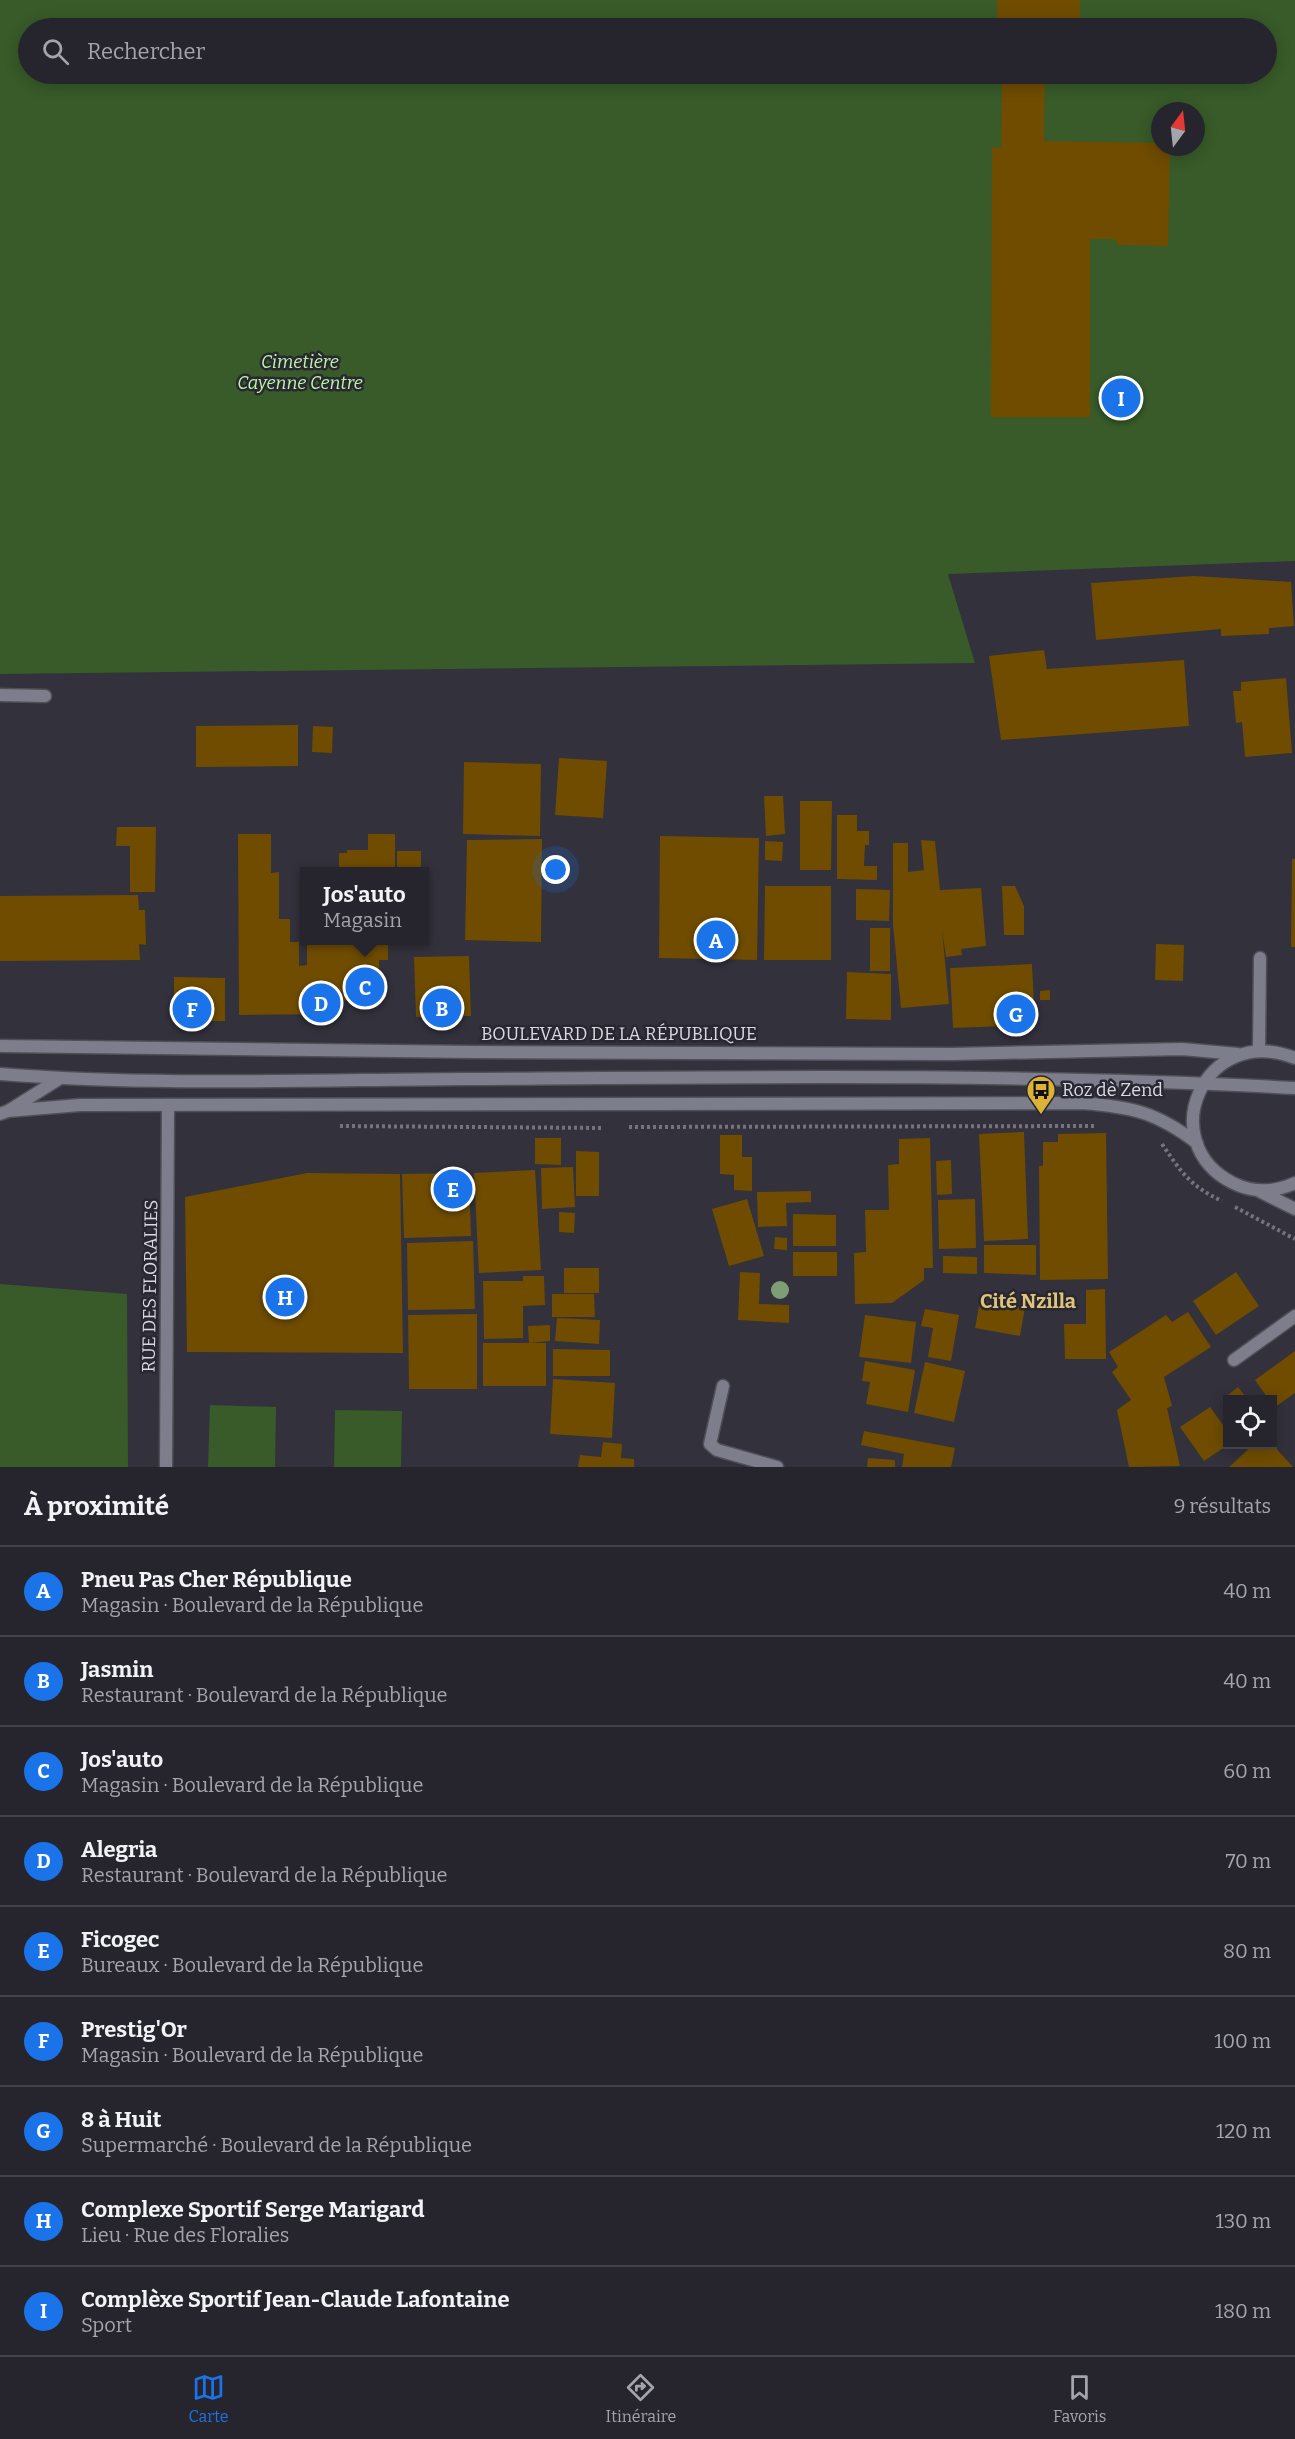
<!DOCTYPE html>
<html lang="fr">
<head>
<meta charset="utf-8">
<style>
	:root { --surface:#26252d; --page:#2e2d35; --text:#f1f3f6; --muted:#a4a5aa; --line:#424249; --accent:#1a73e8 }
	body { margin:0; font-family:Bitter,serif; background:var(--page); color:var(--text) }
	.controls { position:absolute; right:18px; bottom:18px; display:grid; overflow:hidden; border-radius:0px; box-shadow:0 3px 15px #0003 }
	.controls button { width:54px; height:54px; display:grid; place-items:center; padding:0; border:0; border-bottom:2px solid var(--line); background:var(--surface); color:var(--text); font:30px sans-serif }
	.compass { position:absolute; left:1151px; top:102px; width:54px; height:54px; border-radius:50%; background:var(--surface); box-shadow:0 3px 15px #0003; rotate:15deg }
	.you { position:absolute; left:556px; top:870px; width:21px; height:21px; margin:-15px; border:4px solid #fff; border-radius:50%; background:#1a73e8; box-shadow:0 0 0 9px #1a73e833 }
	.badge { display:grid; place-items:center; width:39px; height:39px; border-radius:50%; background:var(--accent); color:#fff; font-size:20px; font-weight:700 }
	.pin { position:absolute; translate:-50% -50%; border:3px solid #fff; box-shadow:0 2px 6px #0006 }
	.popup { position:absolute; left:300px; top:867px; width:129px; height:78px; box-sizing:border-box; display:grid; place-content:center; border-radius:0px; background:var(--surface); filter:drop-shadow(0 2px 4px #0005); font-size:20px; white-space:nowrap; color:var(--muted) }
	.popup b { font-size:22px; color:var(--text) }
	.popup::after { content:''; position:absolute; left:50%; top:100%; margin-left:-12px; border:12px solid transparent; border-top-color:var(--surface) }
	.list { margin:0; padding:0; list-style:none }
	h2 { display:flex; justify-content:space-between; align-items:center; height:78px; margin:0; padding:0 24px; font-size:26px }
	h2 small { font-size:20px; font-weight:400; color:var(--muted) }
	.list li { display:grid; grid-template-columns:39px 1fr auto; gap:18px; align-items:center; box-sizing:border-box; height:90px; padding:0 24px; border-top:2px solid var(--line) }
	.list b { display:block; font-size:22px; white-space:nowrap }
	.list p { margin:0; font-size:20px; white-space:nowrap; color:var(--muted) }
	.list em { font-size:20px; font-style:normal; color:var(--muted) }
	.icon { flex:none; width:33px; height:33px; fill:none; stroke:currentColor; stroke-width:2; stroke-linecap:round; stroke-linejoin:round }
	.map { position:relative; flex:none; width:1295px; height:1467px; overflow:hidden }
	.search { position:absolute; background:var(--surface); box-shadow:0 3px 15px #0003; left:18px; right:18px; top:18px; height:66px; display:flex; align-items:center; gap:15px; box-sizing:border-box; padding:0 21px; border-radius:33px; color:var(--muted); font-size:22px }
	.sheet { height:888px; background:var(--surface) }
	nav { display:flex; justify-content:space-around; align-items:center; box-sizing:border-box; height:84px; border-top:2px solid var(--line); background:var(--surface); font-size:16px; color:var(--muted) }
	nav a { display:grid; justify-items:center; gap:3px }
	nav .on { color:var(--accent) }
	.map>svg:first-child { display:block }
</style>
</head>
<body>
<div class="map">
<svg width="1295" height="1467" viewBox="0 0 1295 1467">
	<rect width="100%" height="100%" fill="#32313c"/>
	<path fill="#385b29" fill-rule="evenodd" d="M0 0H1295V561L948 574 975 663 0 674ZM28 28H1266V74H28ZM1160 111H1196V147H1160Z
		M0 1284 127 1294 128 1467H0Z
		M210 1405 276 1407 275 1467H208Z
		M335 1410 402 1411 401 1467H334Z"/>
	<path fill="#6f4c00" d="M997 0H1080V28H1003V23L997 22Z
		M1002 74H1045L1044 141 1160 143V147H1170L1168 246 1118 245 1115 239H1090V417H991L992 147 1001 148Z
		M1194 576 1291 582 1294 626 1269 628V634L1221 636V629L1096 640 1091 583Z
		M1044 650 1047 669 1184 660 1189 726 1001 740 989 656Z
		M1286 678 1292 753 1245 757 1242 722 1236 723 1233 691H1241V682Z
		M298 725V766L196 767V726Z
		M313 726 333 727 332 753 312 752Z
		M559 758 607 761 603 818 555 815Z
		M464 762 541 764 540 836 463 834Z
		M764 796H783L785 834 766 836Z
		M800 801H832L831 870H800Z
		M837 815H857V831H869V845H865L864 866H877V880L837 879Z
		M117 827H156L155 892H130V846H116Z
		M238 834H271V873L279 872V919H290V942H299V966L307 965V940H388V960H379L380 1000 336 1001V1014L239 1015Z
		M368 834H395V872H339V853H347V850H368Z
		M660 836 759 838 757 960 659 958Z
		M542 839 541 942 465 940 467 840Z
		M921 840 935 841 940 890 981 888 986 946 961 949 962 955 946 957 942 930 949 1004 901 1008 893 924V843H908V872L924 870Z
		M765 841 783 842 782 861 765 860Z
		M397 851H421V872H397Z
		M1292 859H1295V947H1291Z
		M765 886H831V960H764Z
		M1002 886H1015L1024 906V935H1004Z
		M856 889 890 890 889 921 856 920Z
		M138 895 139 910H145L146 945 139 944 140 960 0 961V896Z
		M870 928H890V971H870Z
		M1156 944 1184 945 1183 981 1155 980Z
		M469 956 471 1016 416 1017 414 957Z
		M1032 964 1035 1025 953 1028 950 968Z
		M847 972 891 974V1020L846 1019Z
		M174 977 225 978V1021H174Z
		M1050 990V1000H1040V991Z
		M1024 1132 1028 1239 984 1241 979 1134Z
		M1106 1133 1108 1279 1040 1280 1039 1166H1043V1142H1058V1134Z
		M720 1135H742V1157H752V1191L734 1190V1175L720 1174Z
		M535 1138H561V1165L535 1164Z
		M930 1138 933 1268H924V1280L892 1303 855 1304 854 1253 866 1252 865 1210H889L888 1165 899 1164V1139Z
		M576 1151 599 1152V1196H576Z
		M951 1160 952 1194 937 1195 936 1161Z
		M573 1167 575 1207 542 1209 541 1168Z
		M535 1170 541 1270 479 1273 474 1173Z
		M307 1173 400 1174 403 1353 187 1352 185 1197Z
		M469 1173 471 1236 404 1238 402 1174Z
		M811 1191V1202L786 1203 787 1226 758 1227 757 1192Z
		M747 1199 764 1256 729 1266 712 1209Z
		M975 1199 976 1248 939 1249 938 1200Z
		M559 1212 575 1213 574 1233 559 1232Z
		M793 1214 836 1215V1246H793Z
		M775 1237 787 1238V1250L774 1249Z
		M473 1241 475 1309 408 1310 407 1243Z
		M984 1245H1036V1275L984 1273Z
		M793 1252H837V1276H793Z
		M943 1256 977 1257V1274L943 1273Z
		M564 1268H599V1293H564Z
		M740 1272 760 1273 759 1304 789 1305V1323L738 1320Z
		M1236 1272 1259 1306 1216 1335 1193 1301Z
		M523 1276H544L545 1305 523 1306V1338L484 1339 483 1281H523Z
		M1105 1289 1106 1359H1065L1064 1324H1086V1290Z
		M552 1294H594L595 1317H552Z
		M980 1301 1025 1308 1020 1336 975 1328Z
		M925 1309 959 1315 951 1361 928 1357 933 1328 921 1326Z
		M1188 1312 1211 1347 1164 1377 1172 1406 1167 1408 1180 1466 1129 1467 1117 1410 1131 1400 1112 1372 1118 1367 1109 1352 1166 1315 1172 1322Z
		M477 1314V1389H409L408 1315Z
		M865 1315 916 1322 911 1363 859 1357Z
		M557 1318 600 1320 599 1344 555 1341Z
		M550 1325V1341L529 1343 528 1326Z
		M483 1343H546V1386H483Z
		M553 1349 610 1350V1376H553Z
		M1295 1351V1393L1275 1407 1272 1400H1269L1255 1380Z
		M865 1361 915 1370 908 1412 866 1404 870 1382 862 1381Z
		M925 1362 965 1371 954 1422 914 1413Z
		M553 1379 615 1383 612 1438 550 1434Z
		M1238 1387 1248 1400H1228V1404L1223 1399Z
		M1210 1407 1228 1432V1445L1204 1461 1180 1427Z
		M864 1431 955 1448 951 1467H902L904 1454 861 1445Z
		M603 1442 622 1444 621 1458 634 1459V1467H578L580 1455 601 1457Z
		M1254 1444H1272L1293 1467H1229Z
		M868 1458 895 1460V1467H867Z"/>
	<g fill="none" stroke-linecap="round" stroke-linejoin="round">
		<g stroke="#504f58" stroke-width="15">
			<path id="service" d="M0 695 45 696
				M1259 1050 1260 958
				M0 1074C153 1086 308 1080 462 1079 740 1077 1018 1073 1295 1088
				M8 1111 59 1079
				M723 1386 710 1444 717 1450 777 1467"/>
		</g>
		<g stroke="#504f58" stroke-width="15">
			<path id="minor" d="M1234 1360 1295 1316
				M166 1467 168 1105"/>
		</g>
		<g stroke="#504f58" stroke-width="15">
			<path id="tertiary" d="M0 1046 475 1052 953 1054 1182 1049 1238 1054
				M1295 1058C1203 1022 1153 1143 1233 1183 1253 1193 1275 1192 1295 1183
				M0 1114 8 1111 80 1105 1082 1103C1132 1107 1156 1112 1197 1143
				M1259 1191 1295 1209"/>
		</g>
		<path stroke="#75747e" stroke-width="4" stroke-dasharray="3 3" stroke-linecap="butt" d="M340 1126 603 1128
			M629 1127 1094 1126
			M1162 1144C1181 1172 1190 1186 1222 1201
			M1235 1207 1295 1239"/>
		<use href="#service" stroke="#7e7d8b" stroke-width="12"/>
		<use href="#minor" stroke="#7e7d8b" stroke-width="12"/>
		<use href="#tertiary" stroke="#7e7d8b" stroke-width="12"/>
	</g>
	<circle fill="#7e9e75" cx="780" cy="1290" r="9"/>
	<defs>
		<g id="bus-pin" transform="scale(1.5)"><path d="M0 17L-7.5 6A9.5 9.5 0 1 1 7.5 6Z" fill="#dbb233" stroke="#282732"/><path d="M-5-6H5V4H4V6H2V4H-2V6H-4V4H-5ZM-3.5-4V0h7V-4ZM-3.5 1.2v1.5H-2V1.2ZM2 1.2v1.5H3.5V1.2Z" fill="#111"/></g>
	</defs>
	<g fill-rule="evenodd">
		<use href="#bus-pin" x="1041" y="1090"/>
	</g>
	<g text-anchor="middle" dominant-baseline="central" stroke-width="5" stroke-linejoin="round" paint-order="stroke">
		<g font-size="18" font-style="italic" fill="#bcf7a4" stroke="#282732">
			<text x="300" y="362">Cimetière<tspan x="300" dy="21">Cayenne Centre</tspan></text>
		</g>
		<g font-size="18" fill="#dad9e1" stroke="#282732">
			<text x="619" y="1034">BOULEVARD DE LA RÉPUBLIQUE</text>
			<text transform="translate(150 1286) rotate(-89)">RUE DES FLORALIES</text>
		</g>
		<g font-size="18" fill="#dad9e1" stroke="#282732" text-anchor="start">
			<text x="1062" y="1090">Roz dè Zend</text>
		</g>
		<g font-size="20" font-weight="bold" fill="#e0c479" stroke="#282732">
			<text x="1028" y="1301">Cité Nzilla</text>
		</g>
	</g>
</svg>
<div class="controls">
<button><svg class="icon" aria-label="locate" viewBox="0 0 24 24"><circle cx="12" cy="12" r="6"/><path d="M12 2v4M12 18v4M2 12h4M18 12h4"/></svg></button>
</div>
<svg class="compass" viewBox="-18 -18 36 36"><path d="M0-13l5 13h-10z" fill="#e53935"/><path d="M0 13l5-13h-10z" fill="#a4a5aa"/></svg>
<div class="you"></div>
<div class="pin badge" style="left:716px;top:940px">A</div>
<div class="pin badge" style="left:442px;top:1008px">B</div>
<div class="pin badge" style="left:365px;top:987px">C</div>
<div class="popup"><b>Jos'auto</b>Magasin</div>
<div class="pin badge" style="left:321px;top:1003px">D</div>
<div class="pin badge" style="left:453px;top:1189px">E</div>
<div class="pin badge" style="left:192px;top:1009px">F</div>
<div class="pin badge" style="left:1016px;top:1014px">G</div>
<div class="pin badge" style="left:285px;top:1297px">H</div>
<div class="pin badge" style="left:1121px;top:398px">I</div>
<div class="search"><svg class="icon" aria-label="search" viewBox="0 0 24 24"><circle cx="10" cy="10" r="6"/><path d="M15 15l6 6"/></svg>Rechercher</div>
</div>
<section class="sheet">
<h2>À proximité<small>9 résultats</small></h2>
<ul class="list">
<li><span class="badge">A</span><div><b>Pneu Pas Cher République</b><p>Magasin · Boulevard de la République</p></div><em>40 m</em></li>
<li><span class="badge">B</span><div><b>Jasmin</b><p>Restaurant · Boulevard de la République</p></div><em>40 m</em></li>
<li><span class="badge">C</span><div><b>Jos'auto</b><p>Magasin · Boulevard de la République</p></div><em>60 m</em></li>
<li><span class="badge">D</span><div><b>Alegria</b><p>Restaurant · Boulevard de la République</p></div><em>70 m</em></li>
<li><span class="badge">E</span><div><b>Ficogec</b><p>Bureaux · Boulevard de la République</p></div><em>80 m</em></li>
<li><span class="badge">F</span><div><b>Prestig'Or</b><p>Magasin · Boulevard de la République</p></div><em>100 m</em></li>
<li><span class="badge">G</span><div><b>8 à Huit</b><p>Supermarché · Boulevard de la République</p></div><em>120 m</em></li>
<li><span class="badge">H</span><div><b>Complexe Sportif Serge Marigard</b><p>Lieu · Rue des Floralies</p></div><em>130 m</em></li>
<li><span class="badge">I</span><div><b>Complèxe Sportif Jean-Claude Lafontaine</b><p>Sport</p></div><em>180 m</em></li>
</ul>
</section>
<nav>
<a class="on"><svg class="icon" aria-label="map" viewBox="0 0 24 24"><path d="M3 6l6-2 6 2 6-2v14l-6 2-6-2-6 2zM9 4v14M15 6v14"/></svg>Carte</a>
<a><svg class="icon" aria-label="directions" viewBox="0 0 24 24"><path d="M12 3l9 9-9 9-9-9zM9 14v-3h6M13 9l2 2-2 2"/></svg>Itinéraire</a>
<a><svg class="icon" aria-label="saved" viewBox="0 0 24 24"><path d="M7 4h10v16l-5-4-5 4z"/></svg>Favoris</a>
</nav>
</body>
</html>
